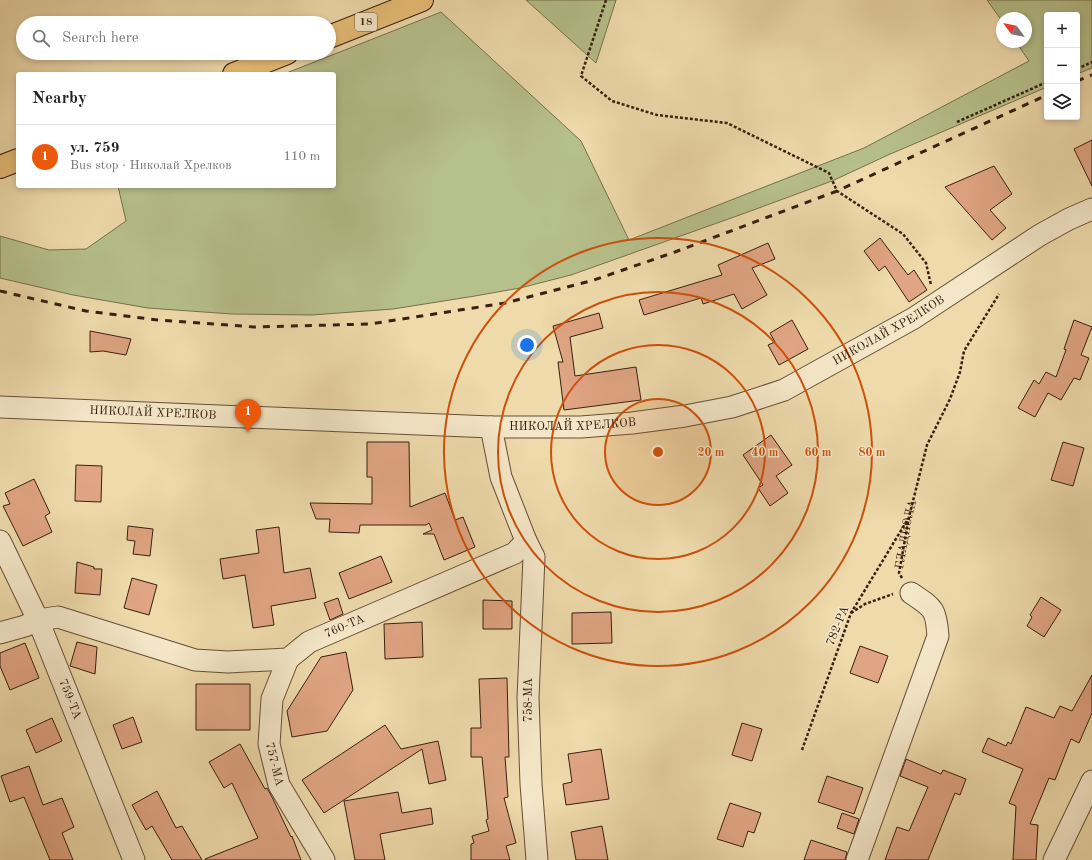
<!DOCTYPE html>
<html lang="en">
<head>
<meta charset="utf-8">
<style>
	:root { --surface:#fff; --page:#f6f6f6; --text:#222; --muted:#767676; --line:#e0e0e0; --accent:#ea580c }
	body { margin:0; font-family:"Old Standard TT",serif; background:var(--page); color:var(--text) }
	.controls { position:absolute; right:12px; top:12px; display:grid; overflow:hidden; border-radius:4px; box-shadow:0 2px 6px #0003 }
	.controls button { width:36px; height:36px; display:grid; place-items:center; padding:0; border:0; border-bottom:1px solid var(--line); background:var(--surface); color:var(--text); font:20px sans-serif }
	.compass { position:absolute; left:996px; top:12px; width:36px; height:36px; border-radius:50%; background:var(--surface); box-shadow:0 2px 6px #0003; rotate:303deg }
	.you { position:absolute; left:527px; top:345px; width:14px; height:14px; margin:-10px; border:3px solid #fff; border-radius:50%; background:#1a73e8; box-shadow:0 0 0 6px #1a73e833 }
	.badge { display:grid; place-items:center; width:26px; height:26px; border-radius:50%; background:var(--accent); color:#fff; font-size:13px; font-weight:700 }
	.pin { position:absolute; translate:-50% -33px; filter:drop-shadow(0 1px 2px #0008) }
	.pin::after { content:''; position:absolute; top:21px; width:14px; height:12px; background:inherit; clip-path:polygon(0 0,100% 0,50% 100%) }
	.list { margin:0; padding:0; list-style:none }
	h2 { display:flex; justify-content:space-between; align-items:center; height:52px; margin:0; padding:0 16px; font-size:17px }
	h2 small { font-size:13px; font-weight:400; color:var(--muted) }
	.list li { display:grid; grid-template-columns:26px 1fr auto; gap:12px; align-items:center; box-sizing:border-box; height:64px; padding:0 16px; border-top:1px solid var(--line) }
	.list b { display:block; font-size:15px; white-space:nowrap }
	.list p { margin:0; font-size:13px; white-space:nowrap; color:var(--muted) }
	.list em { font-size:13px; font-style:normal; color:var(--muted) }
	.icon { flex:none; width:22px; height:22px; fill:none; stroke:currentColor; stroke-width:2; stroke-linecap:round; stroke-linejoin:round }
	.map { position:relative; flex:none; width:1092px; height:860px; overflow:hidden }
	.search { position:absolute; background:var(--surface); box-shadow:0 2px 6px #0003; left:16px; top:16px; width:320px; height:44px; display:flex; align-items:center; gap:10px; box-sizing:border-box; padding:0 14px; border-radius:22px; color:var(--muted); font-size:15px }
	.panel { position:absolute; background:var(--surface); box-shadow:0 2px 6px #0003; left:16px; top:72px; width:320px; height:116px; border-radius:4px }
	.map>svg:first-child { display:block }
</style>
</head>
<body>
<div class="map">
<svg width="1092" height="860" viewBox="0 0 1092 860">
	<rect width="100%" height="100%" fill="#eedaab"/>
	<filter id="stains"><feTurbulence type="fractalNoise" baseFrequency=".005" numOctaves="4"/><feColorMatrix values="0 0 0 0 .2 0 0 0 0 .09 0 0 0 0 .02 0 0 0 .5 -.17"/></filter>
	<radialGradient id="worn" r=".72"><stop offset=".6" stop-color="#630" stop-opacity="0"/><stop offset="1" stop-color="#630" stop-opacity=".3"/></radialGradient>
	<path fill="#b6c08b" stroke="#77704d" d="M526 0H616L596 63Z
		M987 0H1092V68L1077 74V15H1047V87L888 155 832 181 748 212 571 275 520 288 475 296 393 309 312 315 232 314 148 308 73 295 0 278V236L49 250 86 249 126 221 118 186H334V74H284L441 12 581 141 629 240 864 148 1029 61 1016 42H1026V18H1002V21Z"/>
	<path fill="#e0a584" stroke="#381f0f" d="M1092 140V186L1074 149Z
		M994 166 1012 194 990 210 1006 228 992 240 945 187Z
		M880 238 908 275 914 270 927 290 909 302 885 266 879 271 864 251Z
		M768 243 775 259 752 268 767 295 742 309 734 294 703 304 701 298 644 315 639 300 722 275 718 265Z
		M599 313 603 328 570 337 575 376 636 367 641 400 564 410 558 362H563L553 326Z
		M792 320 808 349 779 365 768 345 775 342 770 333Z
		M1074 320 1092 327 1081 355 1089 358 1080 380 1074 378 1061 400 1048 393 1035 417 1018 408 1034 380 1039 384 1046 372 1056 377 1066 350 1064 349Z
		M90 331 131 339 126 355 103 351 90 352Z
		M771 435 792 465 776 476 788 493 770 506 758 488 763 485 743 455Z
		M367 442H409L410 507 445 493 455 520 463 517 475 547 444 560 434 534H423L432 530 429 523 426 525H360L359 533 329 532 330 519H316L310 503 372 504V477H367Z
		M1063 442 1084 448 1073 486 1051 480Z
		M76 465 102 466 101 502 75 501Z
		M34 479 50 513 45 516 52 532 23 546 3 506 10 504 5 493Z
		M128 526 153 529 150 556 133 554 135 541 127 540Z
		M279 527 284 573 310 568 316 598 271 606 274 625 253 628 245 575 223 579 220 559 259 553 256 530Z
		M381 556 392 582 349 599 339 573Z
		M77 562 94 567V569H102L100 595 75 593Z
		M132 578 157 585 149 615 124 608Z
		M1041 597 1061 610 1044 637 1027 626 1032 617 1030 615Z
		M338 598 343 614 330 620 324 603Z
		M483 600 512 601V629H483Z
		M611 612 612 643 572 644V613Z
		M422 622 423 657 385 659 384 624Z
		M77 642 97 647 95 674 70 666Z
		M25 643 39 678 10 690 0 666V653Z
		M860 646 888 656 878 683 850 673Z
		M346 652 353 690 327 731 292 737 287 711 321 657Z
		M1092 675V713L1079 743 1071 739 1055 780 1049 778 1030 824 1038 825 1036 860H1013L1016 806 1009 803 1023 769 982 752 988 738 1006 746 1008 742 1011 744 1026 707 1054 718 1060 706 1072 711Z
		M507 678 509 757H505L508 797 504 798 516 843 506 846 510 860H471V844L474 843 472 836 489 831 486 820 488 819 482 757H471V728H481L479 679Z
		M196 684H250V730H196Z
		M133 717 142 742 122 749 113 725Z
		M52 718 62 741 36 753 26 730Z
		M742 723 762 729 752 761 732 755Z
		M385 725 401 749 438 741 446 780 429 784 422 749 324 813 302 780Z
		M240 744 265 789 267 788 272 797 291 837 292 836 301 860H205V859L258 838 232 783 224 788 209 762Z
		M601 749 609 799 566 805 563 784 572 782 568 754Z
		M906 759 941 774 943 770 966 779 960 795 955 793 928 860H885L897 827 909 831 928 787 900 776Z
		M29 766 43 805 62 798 74 827 62 833 73 860H50L24 797 10 802 1 776Z
		M827 776 863 788 854 814 818 802Z
		M157 791 176 828 182 826 202 860H172L152 826 146 830 132 805Z
		M398 792 402 813 431 808 433 824 380 834 385 860H355L344 801Z
		M730 803 761 813 754 833 748 831 743 847 717 839Z
		M842 813 859 819 854 834 837 828Z
		M602 826 608 860H576L571 832Z
		M811 840 847 852 845 860H804Z"/>
	<g fill="none" stroke-linecap="round" stroke-linejoin="round">
		<g stroke="#664e36" stroke-width="23">
			<g id="minor">
				<path id="s2" d="M0 407 491 427H581L632 423 685 416 732 407 784 390 914 318 1040 235 1069 219 1092 209"/>
				<path id="s3" d="M0 541 38 620 134 860"/>
				<path d="M526 541 534 557 528 698 531 784 537 860"/>
				<path id="s4" d="M0 633 25 626 38 620 58 617 195 660 228 662 288 659 309 642 515 553 526 541 501 477 491 427"/>
				<path id="s5" d="M288 659 272 699 269 744 279 785 324 860"/>
				<path d="M857 860 938 636C936 608 933 608 911 593"/>
				<path d="M1054 860 1092 781"/>
			</g>
		</g>
		<g stroke="#381f0f" stroke-width="24">
			<path id="trunk" d="M329 37 422 0
				M234 74 287 53
				M0 167 18 160"/>
		</g>
		<g stroke="#381f0f" stroke-width="2.5" stroke-dasharray="3 2" stroke-linecap="butt">
			<path d="M606 0 581 76 612 101 657 115 727 123 829 173 837 191 903 234 926 263 931 285"/>
			<path d="M1077 69 1092 62"/>
			<path d="M957 122 1047 82"/>
			<path id="s1" d="M902 578 899 573 909 517 927 445 950 399 960 372 964 351 999 294"/>
			<path d="M851 613 865 604 893 594"/>
			<path d="M802 750 851 613 908 519"/>
		</g>
		<use href="#minor" stroke="#f4e7c8" stroke-width="21"/>
		<use href="#trunk" stroke="#e7bd76" stroke-width="22"/>
		<path stroke="#381f0f" stroke-width="3" stroke-dasharray="7 7" stroke-linecap="butt" d="M1077 81 1092 75
			M0 291 86 311 158 320 254 327 370 324 505 303 594 280 675 252 837 191 1047 95"/>
	</g>
	<circle cx="658" cy="452" r="53" fill="#ce500c" fill-opacity=".12"/>
	<g fill="none" stroke="#ce500c" stroke-width="2">
		<circle cx="658" cy="452" r="53"/>
		<circle cx="658" cy="452" r="107"/>
		<circle cx="658" cy="452" r="160"/>
		<circle cx="658" cy="452" r="214"/>
	</g>
	<g text-anchor="middle" dominant-baseline="central" stroke-width="3" stroke-linejoin="round" paint-order="stroke">
		<rect fill="#f4e7c8" stroke="#705b46" stroke-width="1" x="355" y="13" width="22" height="18" rx="3"/>
		<g font-size="11" font-weight="bold" fill="#381f0f">
			<text x="366" y="22">18</text>
		</g>
		<g font-size="12" fill="#381f0f" stroke="#f4e7c8">
			<text stroke="none"><textPath href="#s2" startOffset="909">НИКОЛАЙ ХРЕЛКОВ</textPath></text>
			<text stroke="none"><textPath href="#s2" startOffset="153">НИКОЛАЙ ХРЕЛКОВ</textPath></text>
			<text stroke="none"><textPath href="#s2" startOffset="573">НИКОЛАЙ ХРЕЛКОВ</textPath></text>
			<text stroke="none"><textPath href="#s1" startOffset="45">ГЛАДИОЛА</textPath></text>
			<text transform="translate(838 626) rotate(-68)">782-РА</text>
			<text stroke="none"><textPath href="#s4" startOffset="363">760-ТА</textPath></text>
			<text stroke="none"><textPath href="#s3" startOffset="173">759-ТА</textPath></text>
			<text transform="translate(529 700) rotate(-90)">758-МА</text>
			<text stroke="none"><textPath href="#s5" startOffset="109">757-МА</textPath></text>
		</g>
	</g>
	<circle cx="658" cy="452" r="6" fill="#ce500c" stroke="#f4e7c8" stroke-width="2"/>
	<g font-size="12" text-anchor="middle" font-weight="bold" fill="#ce500c" stroke="#f4e7c8" stroke-width="3" stroke-linejoin="round" paint-order="stroke">
		<text x="711" y="456">20 m</text>
		<text x="765" y="456">40 m</text>
		<text x="818" y="456">60 m</text>
		<text x="872" y="456">80 m</text>
	</g>
	<rect width="100%" height="100%" filter="url(#stains)"/>
	<rect width="100%" height="100%" fill="url(#worn)"/>
</svg>
<div class="controls">
<button>+</button>
<button>−</button>
<button><svg class="icon" aria-label="layers" viewBox="0 0 24 24"><path d="M12 4l9 5-9 5-9-5zM3 14l9 5 9-5"/></svg></button>
</div>
<svg class="compass" viewBox="-18 -18 36 36"><path d="M0-13l5 13h-10z" fill="#e53935"/><path d="M0 13l5-13h-10z" fill="#767676"/></svg>
<div class="you"></div>
<div class="pin badge" style="left:248px;top:432px">1</div>
<div class="search"><svg class="icon" aria-label="search" viewBox="0 0 24 24"><circle cx="10" cy="10" r="6"/><path d="M15 15l6 6"/></svg>Search here</div>
<section class="panel">
<h2>Nearby<small></small></h2>
<ul class="list">
<li><span class="badge">1</span><div><b>ул. 759</b><p>Bus stop · Николай Хрелков</p></div><em>110 m</em></li>
</ul>
</section>
</div>
</body>
</html>
